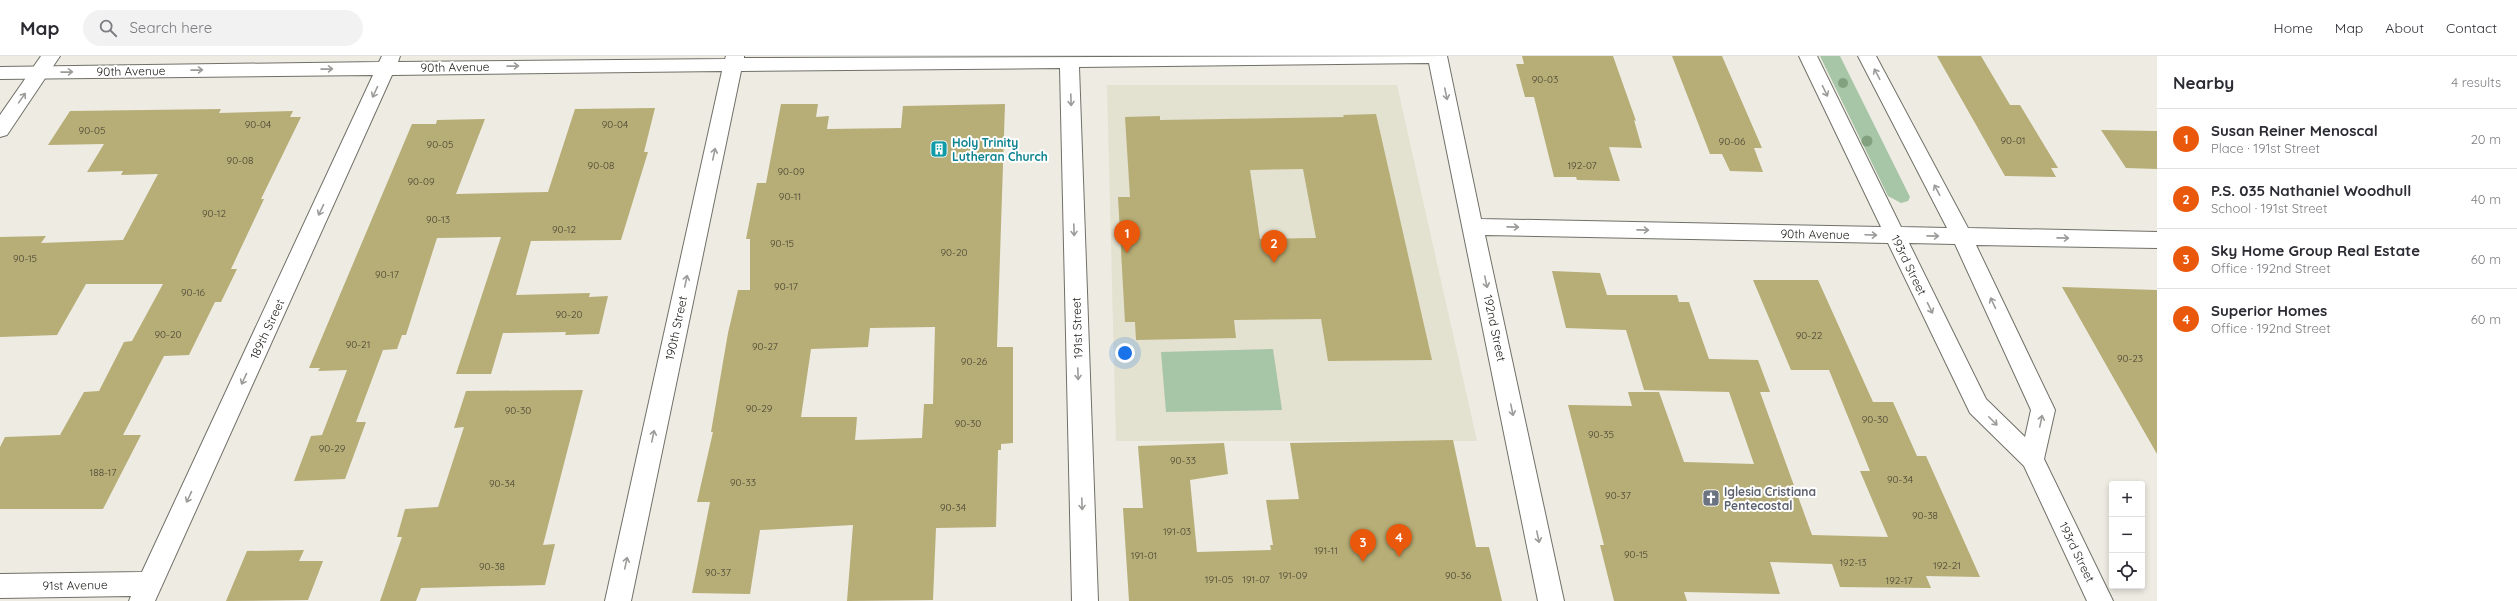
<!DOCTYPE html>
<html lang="en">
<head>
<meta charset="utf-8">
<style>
	:root { --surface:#fff; --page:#f2f2f3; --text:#2b2b33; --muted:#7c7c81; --line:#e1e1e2; --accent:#ea580c }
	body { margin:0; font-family:Quicksand,sans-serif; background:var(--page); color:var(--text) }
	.controls { position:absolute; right:12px; bottom:12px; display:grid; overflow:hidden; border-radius:4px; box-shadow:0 2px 6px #0003 }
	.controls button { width:36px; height:36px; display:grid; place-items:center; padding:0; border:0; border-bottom:1px solid var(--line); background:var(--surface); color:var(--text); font:20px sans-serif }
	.you { position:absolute; left:1125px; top:297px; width:14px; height:14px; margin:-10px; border:3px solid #fff; border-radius:50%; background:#1a73e8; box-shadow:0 0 0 6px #1a73e833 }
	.badge { display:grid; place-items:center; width:26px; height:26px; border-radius:50%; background:var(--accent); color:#fff; font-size:13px; font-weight:700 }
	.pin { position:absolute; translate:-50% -33px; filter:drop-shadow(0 1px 2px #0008) }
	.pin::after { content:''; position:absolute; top:21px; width:14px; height:12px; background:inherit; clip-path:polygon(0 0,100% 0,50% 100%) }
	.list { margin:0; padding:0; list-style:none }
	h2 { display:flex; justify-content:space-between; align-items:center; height:52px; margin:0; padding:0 16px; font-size:17px }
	h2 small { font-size:13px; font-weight:400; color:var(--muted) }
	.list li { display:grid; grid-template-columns:26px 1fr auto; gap:12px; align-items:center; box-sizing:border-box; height:60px; padding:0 16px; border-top:1px solid var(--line) }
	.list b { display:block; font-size:15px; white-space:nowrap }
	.list p { margin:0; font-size:13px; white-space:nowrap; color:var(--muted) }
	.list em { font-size:13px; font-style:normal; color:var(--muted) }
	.icon { flex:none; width:22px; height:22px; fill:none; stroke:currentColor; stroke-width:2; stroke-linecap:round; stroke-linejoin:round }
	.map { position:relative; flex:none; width:2157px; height:545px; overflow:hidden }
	header { display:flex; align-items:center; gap:24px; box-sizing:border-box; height:56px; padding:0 20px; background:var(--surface); border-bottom:1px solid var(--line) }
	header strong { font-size:19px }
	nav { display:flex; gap:22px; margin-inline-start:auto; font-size:14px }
	.search { width:280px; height:36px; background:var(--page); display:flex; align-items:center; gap:10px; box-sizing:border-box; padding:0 14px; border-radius:22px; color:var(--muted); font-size:15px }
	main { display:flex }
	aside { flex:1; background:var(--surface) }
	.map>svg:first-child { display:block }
</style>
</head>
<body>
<header>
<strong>Map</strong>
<div class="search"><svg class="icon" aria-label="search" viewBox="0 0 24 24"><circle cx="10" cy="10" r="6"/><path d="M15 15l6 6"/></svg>Search here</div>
<nav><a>Home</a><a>Map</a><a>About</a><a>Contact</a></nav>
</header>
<main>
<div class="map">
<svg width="2157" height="545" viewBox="0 0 2157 545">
	<rect width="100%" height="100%" fill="#edebe2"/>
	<path fill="#e3e1d0" d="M1107 29H1397L1477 385H1116Z"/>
	<path fill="#a7c5a7" d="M1820 0H1840L1910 141 1908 145 1901 147 1888 140Z
		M1273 293 1282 354 1166 356 1161 296Z"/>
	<path fill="#b7ad76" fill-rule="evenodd" d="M1522 0H1613L1636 65 1634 64 1642 92 1609 91 1620 125 1577 124 1576 121H1554L1534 41H1525L1516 8H1524Z
		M1672 0H1722L1762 92H1754L1763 116 1730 115 1722 98H1710Z
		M1937 0H1981L2010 49H2020L2058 112H2051L2056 121 2005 120Z
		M781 48H818L816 61 829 60 827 73 901 72 903 50 1005 48 997 291H1013V387L1001 388V394H998L996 471 936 472 933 544 847 545 853 469 760 474 750 538 692 537 710 446H697L713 376H711L728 277 738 234H750V183H746L757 127H766ZM935 271 933 348H924L922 382 855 384 857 361H801L811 293 868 291 870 272Z
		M655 52 644 96H648L621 184 531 185 516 239 590 237 589 241 608 240 599 278 565 279 566 276 503 277 491 318H456L501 181 437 182 406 279H402L397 293 383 294 356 366H366L345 423 294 425 311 380 322 379 347 314 318 315 320 312H309L412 68H436L437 64 485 63 456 138 548 136 575 53Z
		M221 53 219 57 293 55 290 61H301L261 143H264L231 213H237L221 246H215L189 299 164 300 123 379H141L103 453H0V391L5 381 60 379 84 336 99 335 124 286 132 285 163 228H86L57 279 0 281V181L46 180 41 187 123 184 158 118 121 119 123 115 87 116 104 88 48 89 70 55Z
		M1376 58 1432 304 1328 305 1321 263 1234 264 1236 282 1136 284 1135 266H1125L1118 141H1130L1125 61 1160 60V64L1344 61 1343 59ZM1303 113 1316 182 1260 183 1250 114Z
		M2101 74 2157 75V113L2126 112Z
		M1552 215 1600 217 1607 239H1677L1679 246H1689L1709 303 1758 304 1770 336H1760L1812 479 1888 481 1860 415H1870L1829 314H1791L1753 224H1818L1873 346H1893L1917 400H1926L1980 521 1926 520 1931 532 1840 531 1832 508 1770 506 1780 538 1684 536 1687 545H1614L1600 489H1604L1568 349 1632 350 1628 336H1659L1684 406 1754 408 1729 336 1644 334 1626 274 1566 272Z
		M2062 231 2157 234V398L2109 314Z
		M583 334 543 489 555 488 545 529 421 532 416 545H380L402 481H397L405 453 438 451 464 371 454 372 466 335Z
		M1453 384 1476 491H1489L1502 545H1129L1123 452H1143L1138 390 1224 387 1228 418 1190 424 1197 496 1271 494 1270 489H1273L1266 444 1299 443 1290 387Z
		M304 494 299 505H323L308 544 226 545 247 495Z"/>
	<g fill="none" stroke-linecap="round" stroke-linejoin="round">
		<g stroke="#717068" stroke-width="2">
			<path id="street" d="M382 0H400L398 6 725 3 726 0H744V2L1447 0 1481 163 1881 171 1799 0H1817L1901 171 1947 172 1858 0H1876L1968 172 2157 176V192L1976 189 2055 354 2044 403 2113 545H2087L2024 410 1970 357 1888 187 1485 179 1564 545H1538L1429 7 1079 11 1098 545H1072L1060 12 741 15 631 545H605L722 15 392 19 155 545H129L131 540 0 542V518L142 516 373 19 0 23V11L379 6ZM1909 187 1955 188 2031 354 2025 381 1986 343Z"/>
		</g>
		<g stroke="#717068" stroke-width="2">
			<path id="secondary" d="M41 0H60L7 79 0 81V59Z"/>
		</g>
		<use href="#street" fill="#fff" fill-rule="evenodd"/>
		<use href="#secondary" fill="#fff" fill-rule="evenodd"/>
	</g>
	<g fill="#82a17f">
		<circle cx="1843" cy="27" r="5"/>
		<circle cx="1867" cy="85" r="5.5"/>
	</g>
	<defs><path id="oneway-shaft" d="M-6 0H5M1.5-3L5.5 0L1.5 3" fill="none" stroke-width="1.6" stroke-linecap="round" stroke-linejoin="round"/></defs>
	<g stroke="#9b9b99">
		<use href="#oneway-shaft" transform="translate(513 10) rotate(-1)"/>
		<use href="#oneway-shaft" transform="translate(327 13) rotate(-1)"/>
		<use href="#oneway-shaft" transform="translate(197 14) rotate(-1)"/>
		<use href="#oneway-shaft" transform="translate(67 16) rotate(-1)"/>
		<use href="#oneway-shaft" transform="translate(1877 18) rotate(-118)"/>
		<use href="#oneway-shaft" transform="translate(1825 35) rotate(64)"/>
		<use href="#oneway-shaft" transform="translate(375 36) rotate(115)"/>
		<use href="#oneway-shaft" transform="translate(1446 38) rotate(78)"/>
		<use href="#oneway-shaft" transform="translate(22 42) rotate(-55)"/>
		<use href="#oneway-shaft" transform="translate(1071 44) rotate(88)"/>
		<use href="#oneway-shaft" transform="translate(714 98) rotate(-78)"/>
		<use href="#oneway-shaft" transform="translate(1937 134) rotate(-118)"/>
		<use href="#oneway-shaft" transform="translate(321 154) rotate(115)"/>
		<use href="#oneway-shaft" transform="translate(1513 171) rotate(1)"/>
		<use href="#oneway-shaft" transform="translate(1074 174) rotate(88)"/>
		<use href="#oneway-shaft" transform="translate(1643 174) rotate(1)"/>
		<use href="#oneway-shaft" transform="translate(1871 179) rotate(2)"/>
		<use href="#oneway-shaft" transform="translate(1933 180) rotate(1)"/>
		<use href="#oneway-shaft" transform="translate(2063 182) rotate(1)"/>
		<use href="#oneway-shaft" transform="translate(686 225) rotate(-78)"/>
		<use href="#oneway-shaft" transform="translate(1486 226) rotate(78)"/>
		<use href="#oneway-shaft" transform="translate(1993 247) rotate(-115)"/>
		<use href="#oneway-shaft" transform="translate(1930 252) rotate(64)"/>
		<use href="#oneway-shaft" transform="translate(1078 318) rotate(88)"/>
		<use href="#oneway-shaft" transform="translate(244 323) rotate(115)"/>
		<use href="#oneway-shaft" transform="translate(1512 354) rotate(78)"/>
		<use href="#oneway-shaft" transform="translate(1993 365) rotate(45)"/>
		<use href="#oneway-shaft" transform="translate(2041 365) rotate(-78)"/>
		<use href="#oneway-shaft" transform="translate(653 380) rotate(-78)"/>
		<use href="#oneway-shaft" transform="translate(189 441) rotate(115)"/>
		<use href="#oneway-shaft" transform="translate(1082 448) rotate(88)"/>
		<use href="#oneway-shaft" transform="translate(1538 481) rotate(78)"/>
		<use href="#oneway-shaft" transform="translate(626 507) rotate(-78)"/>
	</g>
	<defs>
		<g id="building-square" transform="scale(0.9)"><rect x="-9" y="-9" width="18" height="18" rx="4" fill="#0f9aa8" stroke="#fff"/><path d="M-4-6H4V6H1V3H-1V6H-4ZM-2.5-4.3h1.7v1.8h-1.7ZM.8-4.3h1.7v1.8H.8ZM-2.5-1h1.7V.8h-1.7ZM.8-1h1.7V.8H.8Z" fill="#fff"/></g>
		<g id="church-square" transform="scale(0.9)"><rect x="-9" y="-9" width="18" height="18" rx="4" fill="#6b7280" stroke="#fff"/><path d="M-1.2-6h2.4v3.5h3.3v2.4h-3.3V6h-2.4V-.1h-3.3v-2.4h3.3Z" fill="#fff"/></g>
	</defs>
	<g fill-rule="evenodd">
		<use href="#building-square" x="939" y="93"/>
		<use href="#church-square" x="1711" y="442"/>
	</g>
	<g text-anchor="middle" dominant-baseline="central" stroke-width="4" stroke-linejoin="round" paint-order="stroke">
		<g font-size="10" fill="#464333">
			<text x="1545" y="23">90-03</text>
			<text x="258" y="68">90-04</text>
			<text x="615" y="68">90-04</text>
			<text x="92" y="74">90-05</text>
			<text x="2013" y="84">90-01</text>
			<text x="1732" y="85">90-06</text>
			<text x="440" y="88">90-05</text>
			<text x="240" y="104">90-08</text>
			<text x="601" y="109">90-08</text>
			<text x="1582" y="109">192-07</text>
			<text x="791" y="115">90-09</text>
			<text x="421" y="125">90-09</text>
			<text x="790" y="140">90-11</text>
			<text x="214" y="157">90-12</text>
			<text x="438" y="163">90-13</text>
			<text x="564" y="173">90-12</text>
			<text x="782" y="187">90-15</text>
			<text x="954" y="196">90-20</text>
			<text x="25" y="202">90-15</text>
			<text x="387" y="218">90-17</text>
			<text x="786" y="230">90-17</text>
			<text x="193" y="236">90-16</text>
			<text x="569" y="258">90-20</text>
			<text x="168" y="278">90-20</text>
			<text x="1809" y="279">90-22</text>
			<text x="358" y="288">90-21</text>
			<text x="765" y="290">90-27</text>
			<text x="2130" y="302">90-23</text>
			<text x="974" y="305">90-26</text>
			<text x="759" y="352">90-29</text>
			<text x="518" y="354">90-30</text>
			<text x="1875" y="363">90-30</text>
			<text x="968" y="367">90-30</text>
			<text x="1601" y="378">90-35</text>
			<text x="332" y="392">90-29</text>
			<text x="1183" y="404">90-33</text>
			<text x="103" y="416">188-17</text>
			<text x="1900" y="423">90-34</text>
			<text x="743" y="426">90-33</text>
			<text x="502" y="427">90-34</text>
			<text x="1618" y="439">90-37</text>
			<text x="953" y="451">90-34</text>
			<text x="1925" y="459">90-38</text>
			<text x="1177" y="475">191-03</text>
			<text x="1326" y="494">191-11</text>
			<text x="1636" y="498">90-15</text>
			<text x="1144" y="499">191-01</text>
			<text x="1853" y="506">192-13</text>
			<text x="1947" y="509">192-21</text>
			<text x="492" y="510">90-38</text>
			<text x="718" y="516">90-37</text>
			<text x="1293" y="519">191-09</text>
			<text x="1458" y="519">90-36</text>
			<text x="1219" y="523">191-05</text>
			<text x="1256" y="523">191-07</text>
			<text x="1899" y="524">192-17</text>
		</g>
		<g font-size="12" fill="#21201d" stroke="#fff">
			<text transform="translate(455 11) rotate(-1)">90th Avenue</text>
			<text transform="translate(131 15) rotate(-1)">90th Avenue</text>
			<text transform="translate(1815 178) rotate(1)">90th Avenue</text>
			<text transform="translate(1909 209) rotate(64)">193rd Street</text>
			<text transform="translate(676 272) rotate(-78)">190th Street</text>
			<text transform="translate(1077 272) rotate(-92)">191st Street</text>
			<text transform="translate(1495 272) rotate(78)">192nd Street</text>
			<text transform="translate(267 273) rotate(-65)">189th Street</text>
			<text transform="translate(2077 496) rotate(64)">193rd Street</text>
			<text transform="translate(75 529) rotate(-1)">91st Avenue</text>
		</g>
		<g font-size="12" font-weight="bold" fill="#0d838f" stroke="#fff" text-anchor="start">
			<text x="952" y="86">Holy Trinity<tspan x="952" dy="14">Lutheran Church</tspan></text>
		</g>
		<g font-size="12" font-weight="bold" fill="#5b616d" stroke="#fff" text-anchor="start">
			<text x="1724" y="435">Iglesia Cristiana<tspan x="1724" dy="14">Pentecostal</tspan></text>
		</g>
	</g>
</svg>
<div class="controls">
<button>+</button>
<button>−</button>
<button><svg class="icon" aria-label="locate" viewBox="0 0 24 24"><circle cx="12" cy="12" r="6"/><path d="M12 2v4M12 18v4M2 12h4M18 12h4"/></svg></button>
</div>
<div class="you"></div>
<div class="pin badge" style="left:1127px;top:197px">1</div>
<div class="pin badge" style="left:1274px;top:207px">2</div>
<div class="pin badge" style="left:1363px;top:506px">3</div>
<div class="pin badge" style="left:1399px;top:501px">4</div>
</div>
<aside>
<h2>Nearby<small>4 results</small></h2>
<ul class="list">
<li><span class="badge">1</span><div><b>Susan Reiner Menoscal</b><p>Place · 191st Street</p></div><em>20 m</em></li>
<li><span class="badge">2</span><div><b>P.S. 035 Nathaniel Woodhull</b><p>School · 191st Street</p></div><em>40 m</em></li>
<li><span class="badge">3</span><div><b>Sky Home Group Real Estate</b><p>Office · 192nd Street</p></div><em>60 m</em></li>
<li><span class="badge">4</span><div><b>Superior Homes</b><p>Office · 192nd Street</p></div><em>60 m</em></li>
</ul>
</aside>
</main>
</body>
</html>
